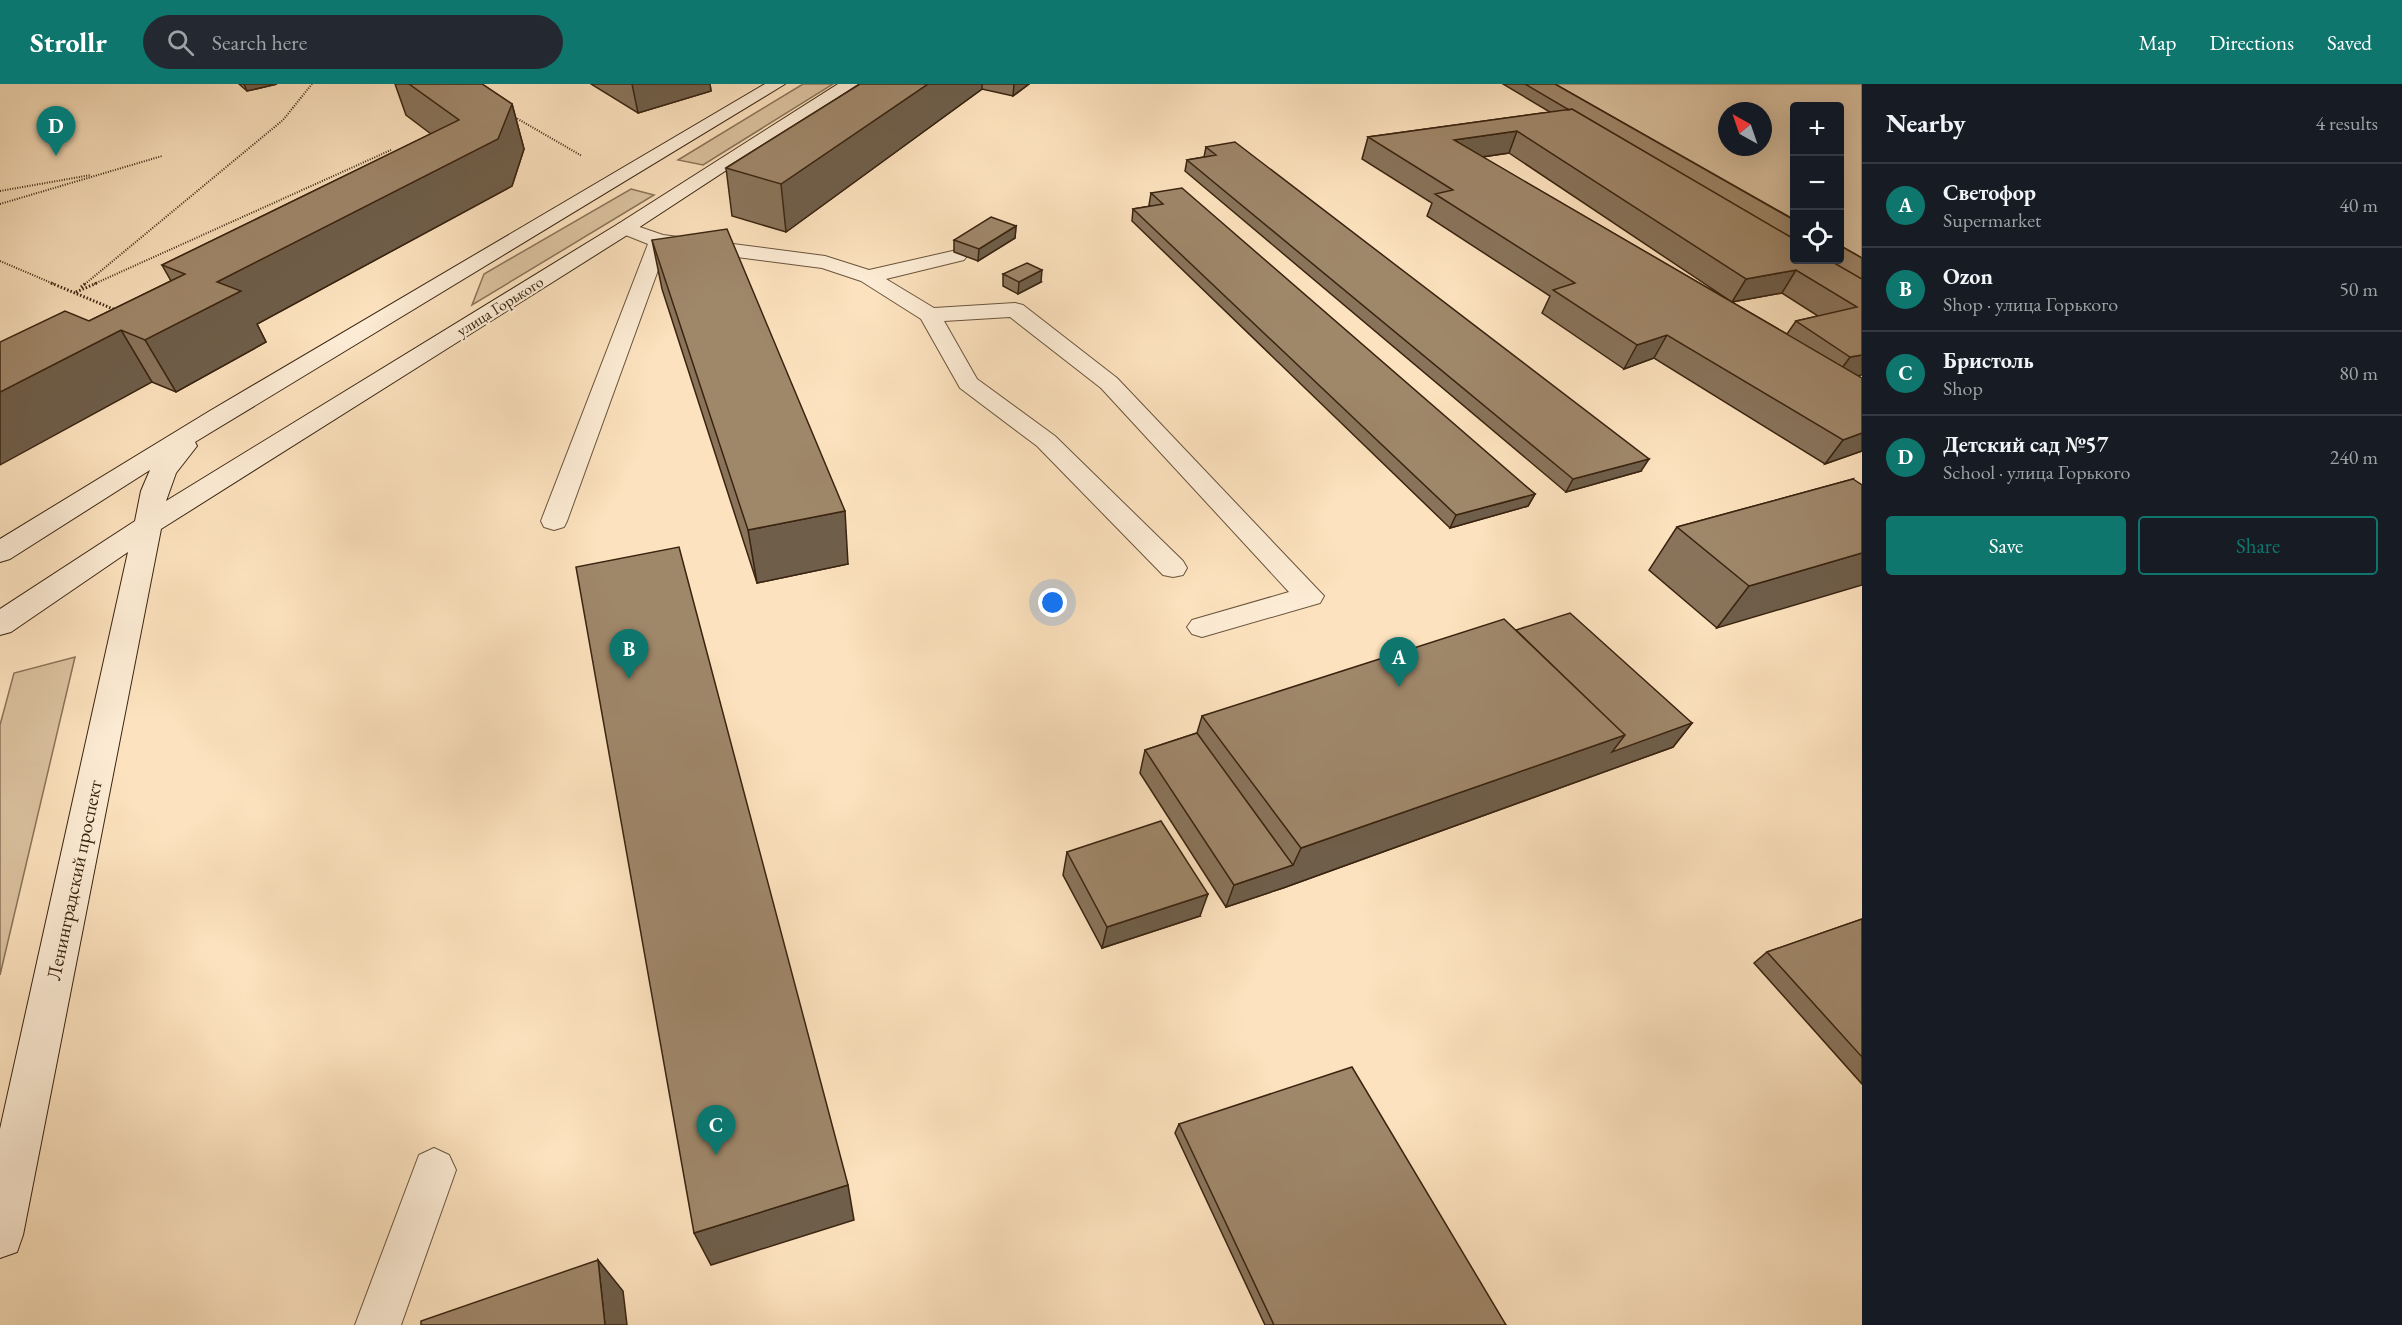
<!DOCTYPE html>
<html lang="en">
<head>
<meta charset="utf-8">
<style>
	:root { --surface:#171b24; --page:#242831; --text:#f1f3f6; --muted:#9ea1a6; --line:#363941; --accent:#0f766e }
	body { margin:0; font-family:"EB Garamond",serif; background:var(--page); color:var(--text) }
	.controls { position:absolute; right:18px; top:18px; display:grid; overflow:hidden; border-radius:6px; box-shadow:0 6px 24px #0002 }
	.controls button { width:54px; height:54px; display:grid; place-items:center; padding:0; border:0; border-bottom:2px solid var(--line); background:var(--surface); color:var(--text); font:30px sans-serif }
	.compass { position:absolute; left:1718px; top:18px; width:54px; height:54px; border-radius:50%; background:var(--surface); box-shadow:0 6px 24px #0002; rotate:320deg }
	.you { position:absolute; left:1053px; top:519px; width:21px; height:21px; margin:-15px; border:4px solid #fff; border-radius:50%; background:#1a73e8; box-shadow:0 0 0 9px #1a73e833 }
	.badge { display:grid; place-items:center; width:39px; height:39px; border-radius:50%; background:var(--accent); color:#fff; font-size:20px; font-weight:700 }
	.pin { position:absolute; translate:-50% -50px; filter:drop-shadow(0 2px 3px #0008) }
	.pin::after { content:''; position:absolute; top:32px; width:21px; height:18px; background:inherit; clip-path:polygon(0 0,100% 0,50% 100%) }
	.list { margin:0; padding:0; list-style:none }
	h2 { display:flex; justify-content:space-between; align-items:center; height:78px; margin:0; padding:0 24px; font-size:26px }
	h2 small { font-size:20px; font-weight:400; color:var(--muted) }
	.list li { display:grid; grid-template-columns:39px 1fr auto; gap:18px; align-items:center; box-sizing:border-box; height:84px; padding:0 24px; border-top:2px solid var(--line) }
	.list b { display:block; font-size:22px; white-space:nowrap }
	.list p { margin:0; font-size:20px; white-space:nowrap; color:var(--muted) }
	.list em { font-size:20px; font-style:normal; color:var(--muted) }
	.actions { display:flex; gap:12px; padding:18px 24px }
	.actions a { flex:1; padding:14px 0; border:2px solid var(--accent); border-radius:6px; text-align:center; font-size:21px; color:var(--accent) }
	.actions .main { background:var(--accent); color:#fff }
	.icon { flex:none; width:33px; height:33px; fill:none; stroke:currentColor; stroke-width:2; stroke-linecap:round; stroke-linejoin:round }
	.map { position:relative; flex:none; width:1862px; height:1241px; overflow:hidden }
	header { display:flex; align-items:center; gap:36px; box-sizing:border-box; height:84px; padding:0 30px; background:var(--accent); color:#fff }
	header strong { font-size:28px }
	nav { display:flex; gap:33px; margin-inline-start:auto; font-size:21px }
	.search { width:420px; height:54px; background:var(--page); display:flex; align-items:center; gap:15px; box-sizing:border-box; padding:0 21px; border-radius:33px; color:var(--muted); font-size:22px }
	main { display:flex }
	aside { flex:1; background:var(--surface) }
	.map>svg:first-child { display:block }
</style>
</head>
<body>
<header>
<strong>Strollr</strong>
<div class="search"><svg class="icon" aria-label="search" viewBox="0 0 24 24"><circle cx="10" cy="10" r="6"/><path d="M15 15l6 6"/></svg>Search here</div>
<nav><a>Map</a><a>Directions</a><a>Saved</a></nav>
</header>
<main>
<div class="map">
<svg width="1862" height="1241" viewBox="0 0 1862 1241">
	<rect width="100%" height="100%" fill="#fce2be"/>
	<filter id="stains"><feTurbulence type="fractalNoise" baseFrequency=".00333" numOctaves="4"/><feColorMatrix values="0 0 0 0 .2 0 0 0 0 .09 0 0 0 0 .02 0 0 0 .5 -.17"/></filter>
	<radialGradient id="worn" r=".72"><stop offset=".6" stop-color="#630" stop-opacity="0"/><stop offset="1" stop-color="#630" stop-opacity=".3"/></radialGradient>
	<path fill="#dbc2a0" stroke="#8a7358" stroke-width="1.5" fill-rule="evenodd" d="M803 0H833L703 81 678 76Z
		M1546 0H1862V179L1840 166V22H1794V140ZM1727 27H1763V63H1727Z
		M631 105 654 111 472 221 484 190Z
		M75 573 0 891V641L14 589Z"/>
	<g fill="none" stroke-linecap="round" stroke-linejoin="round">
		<g stroke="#6a543c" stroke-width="2">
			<path id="lane" d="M625 138 663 151 825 172 869 186 957 166 964 168 967 172 964 176 886 195 934 224 1015 219 1023 221 1117 294 1324 512 1320 519 1202 553 1192 550 1187 543 1192 536 1289 508 1101 304 1010 233 944 237 977 295 1055 352 1183 477 1187 484 1183 491 1173 493 1163 491 1037 362 960 304 921 235 861 197 822 184 666 164 567 437 564 443 554 446 544 443 541 437 648 160 618 148 615 144 618 140Z
				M434 1064 449 1071 456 1086 401 1241H355L419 1071Z"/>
		</g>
		<g stroke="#3a2410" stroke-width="2">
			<path id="secondary" d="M765 0H785L195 358 197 362 176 389 166 417 618 140 838 0H858L632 148 161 445 23 1151 17 1168 0 1174V1045L128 468 11 548 0 551V525L135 437 141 407 150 386 10 475 0 478V455L208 328Z"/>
		</g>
		<path stroke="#3a2410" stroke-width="2" stroke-dasharray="1 1.5" stroke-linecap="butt" d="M513 32 582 72
			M0 107 91 91
			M0 120 162 72
			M0 177 54 200
			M85 200 283 36 312 0
			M94 200 391 66"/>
		<path stroke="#3a2410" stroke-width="3" stroke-dasharray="1.5 2" stroke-linecap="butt" d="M51 199 118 227
			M81 203 86 199
			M76 208 97 199"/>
		<use href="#lane" fill="#fdecd5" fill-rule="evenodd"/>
		<use href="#secondary" fill="#fdecd5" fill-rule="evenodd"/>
	</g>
	<path fill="#89745b" stroke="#3a2410" stroke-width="1.5" fill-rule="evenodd" d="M239 0H277L247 7Z
		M395 0H482L512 20 524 65 512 102 257 240 266 258 176 308 152 298 89 237 171 197 162 181 431 50 406 31Z
		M591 0H710L711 7 638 29Z
		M860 0H1029L1013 12 982 5 786 148 732 132 726 84Z
		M1503 0H1555L1862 174 1858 292 1862 367 1825 380 1654 274 1624 285 1542 229 1550 212 1427 132 1432 119 1362 75 1368 53 1550 28ZM1509 69 1732 218 1782 209 1818 232 1796 237 1787 250 1482 73Z
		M1206 63 1641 387 1566 408 1185 87 1187 76 1204 73Z
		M1151 109 1535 410 1528 422 1450 444 1132 137 1133 125 1151 122 1149 121Z
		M1016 142 1015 154 978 177 954 168V156Z
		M652 156 848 480 757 499 662 205Z
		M1003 190 1041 198 1018 210 1003 202Z
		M1853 395 1717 544 1649 486 1677 443Z
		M1516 546 1692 639 1673 663 1283 804 1226 823 1140 689 1145 666 1197 649 1202 632Z
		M1067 768 1200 832 1102 864 1063 791Z
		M1862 835V1000L1754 879 1767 868Z
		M1179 1040 1506 1241H1265L1175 1049Z"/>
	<path fill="#6f5e4a" stroke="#3a2410" stroke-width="1.5" d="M244 0H277L247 7Z
		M632 0H710L711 7 638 29Z
		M928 0H982V5L786 148 781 100Z
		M1014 0H1029L1013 12Z
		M512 20 524 65 512 102 257 240 266 258 176 308 145 256 217 198Z
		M1517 47 1509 69 1447 78 1454 56Z
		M1016 142 1015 154 978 177 979 165Z
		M1042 186 1041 198 1018 210 1019 198Z
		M1796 186 1782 209 1732 218 1746 195Z
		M121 246 152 298 0 381V308Z
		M1667 251 1654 274 1624 285 1637 261Z
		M1862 271V291L1833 297 1850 273Z
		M1862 349V367L1825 380 1843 356Z
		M1649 375 1641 387 1566 408 1573 395Z
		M1535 410 1528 422 1450 444 1456 431Z
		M845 427 848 480 757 499 748 446Z
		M1862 469V501L1717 544 1749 502Z
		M1692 639 1673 663 1283 804 1226 823 1234 801 1293 781 1301 764 1625 651Z
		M1208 810 1200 832 1102 864 1107 843Z
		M848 1101 854 1136 711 1181 694 1149Z
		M598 1176 623 1207 627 1241H605Z"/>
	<path fill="#9f876a" stroke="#3a2410" stroke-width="1.5" d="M409 0H482L512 20 498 55 217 198 241 207 145 256 121 246 0 308V258L65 227 89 237 185 190 162 181 459 36Z
		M860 0H928L781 100 726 84Z
		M1525 0H1555L1794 136V155L1572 25 1569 26Z
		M1572 25 1794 155V176H1829L1862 195V271L1850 273 1796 237 1857 223 1796 186 1746 195 1517 47 1454 56 1862 294V349L1843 356 1667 251 1637 261 1553 206 1575 199 1435 110 1453 106 1368 53Z
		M1235 58 1649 375 1573 395 1187 76 1216 71 1206 63Z
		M1182 104 1535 410 1456 431 1133 125 1163 120 1151 109Z
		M991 133 1016 142 979 165 954 156Z
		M727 145 845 427 748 446 652 156Z
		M1839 161 1862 174V195L1829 176H1839Z
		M1027 179 1042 186 1019 198 1003 190Z
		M1853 395 1862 401V469L1749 502 1677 443Z
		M679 463 848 1101 694 1149 576 483Z
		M1570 529 1692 639 1612 668 1625 651 1516 546Z
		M1504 535 1625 651 1301 764 1202 632Z
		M1197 649 1293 781 1234 801 1145 666Z
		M1161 737 1208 810 1107 843 1067 768Z
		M1862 835V973L1767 868Z
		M1352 983 1506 1241H1274L1179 1040Z
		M598 1176 605 1241H421V1237Z"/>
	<g text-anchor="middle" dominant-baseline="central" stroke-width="4.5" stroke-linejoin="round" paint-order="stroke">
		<g font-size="16" fill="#3a2410" stroke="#fdecd5">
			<text transform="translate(500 222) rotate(-32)">улица Горького</text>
		</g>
		<g font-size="20" fill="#3a2410" stroke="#fdecd5">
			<text transform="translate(74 796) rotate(-78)">Ленинградский проспект</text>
		</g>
	</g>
	<rect width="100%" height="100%" filter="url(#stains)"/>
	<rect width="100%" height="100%" fill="url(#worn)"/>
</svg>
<div class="controls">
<button>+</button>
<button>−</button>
<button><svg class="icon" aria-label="locate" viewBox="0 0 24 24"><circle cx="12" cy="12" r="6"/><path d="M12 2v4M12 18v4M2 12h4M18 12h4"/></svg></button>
</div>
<svg class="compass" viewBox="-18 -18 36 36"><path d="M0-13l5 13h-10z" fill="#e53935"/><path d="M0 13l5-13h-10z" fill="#9ea1a6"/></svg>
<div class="you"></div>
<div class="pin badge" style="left:1399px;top:603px">A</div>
<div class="pin badge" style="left:629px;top:595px">B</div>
<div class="pin badge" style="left:716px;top:1071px">C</div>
<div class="pin badge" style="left:56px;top:72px">D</div>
</div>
<aside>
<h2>Nearby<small>4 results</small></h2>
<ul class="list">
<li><span class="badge">A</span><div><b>Светофор</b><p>Supermarket</p></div><em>40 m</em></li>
<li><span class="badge">B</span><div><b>Ozon</b><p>Shop · улица Горького</p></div><em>50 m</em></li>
<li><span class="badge">C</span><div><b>Бристоль</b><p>Shop</p></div><em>80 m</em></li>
<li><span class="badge">D</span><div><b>Детский сад №57</b><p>School · улица Горького</p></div><em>240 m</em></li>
</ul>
<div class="actions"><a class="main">Save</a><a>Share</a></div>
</aside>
</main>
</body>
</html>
